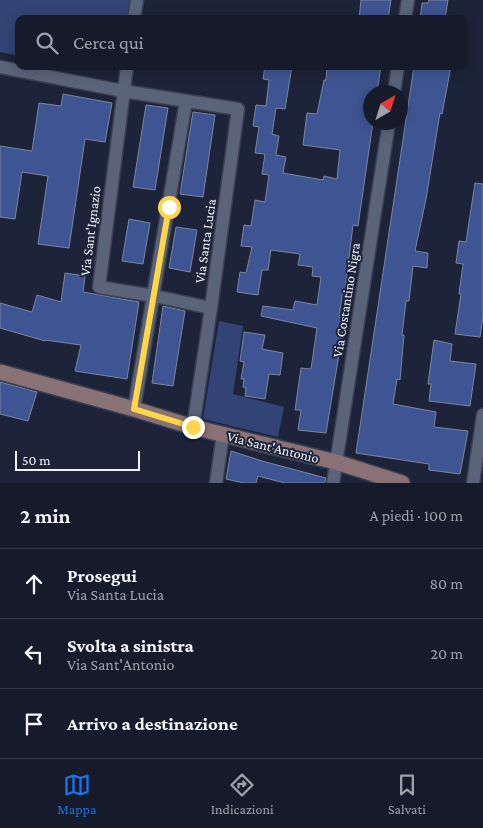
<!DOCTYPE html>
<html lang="it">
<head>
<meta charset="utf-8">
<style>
	:root { --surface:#161b2b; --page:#232837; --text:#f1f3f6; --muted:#9ea1a9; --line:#353947; --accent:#1a73e8 }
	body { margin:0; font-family:"Crimson Pro",serif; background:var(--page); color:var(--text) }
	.compass { position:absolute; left:363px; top:85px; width:45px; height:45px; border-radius:50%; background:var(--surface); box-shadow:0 2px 12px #0003; rotate:39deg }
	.scale { position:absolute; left:15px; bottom:12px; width:125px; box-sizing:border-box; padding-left:5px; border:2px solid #f1f4fd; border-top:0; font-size:14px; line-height:18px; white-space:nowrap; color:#f1f4fd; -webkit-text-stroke:4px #1d2439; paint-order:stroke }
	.stop { position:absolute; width:15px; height:15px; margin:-11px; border:4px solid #ffd54a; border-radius:50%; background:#fff }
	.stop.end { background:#ffd54a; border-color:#fff; box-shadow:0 1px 5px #0008 }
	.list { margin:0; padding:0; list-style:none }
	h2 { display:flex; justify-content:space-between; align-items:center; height:65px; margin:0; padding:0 20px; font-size:21px }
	h2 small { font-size:16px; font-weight:400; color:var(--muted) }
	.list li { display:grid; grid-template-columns:32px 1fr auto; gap:15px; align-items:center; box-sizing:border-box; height:70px; padding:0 20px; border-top:1px solid var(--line) }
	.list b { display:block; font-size:19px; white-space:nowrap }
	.list p { margin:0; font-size:16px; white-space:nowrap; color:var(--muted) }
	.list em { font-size:16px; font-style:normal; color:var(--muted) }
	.icon { flex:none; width:28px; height:28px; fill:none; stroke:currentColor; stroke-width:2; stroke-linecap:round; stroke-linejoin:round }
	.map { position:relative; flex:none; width:483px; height:483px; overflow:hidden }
	.search { position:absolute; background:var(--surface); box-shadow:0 2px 12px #0003; left:15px; right:15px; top:15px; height:55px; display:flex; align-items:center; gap:12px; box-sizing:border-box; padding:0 18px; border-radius:10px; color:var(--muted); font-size:19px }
	.sheet { height:275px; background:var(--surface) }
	nav { display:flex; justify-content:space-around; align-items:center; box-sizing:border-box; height:70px; border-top:1px solid var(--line); background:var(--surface); font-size:14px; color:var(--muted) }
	nav a { display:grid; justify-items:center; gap:2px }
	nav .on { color:var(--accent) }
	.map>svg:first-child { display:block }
</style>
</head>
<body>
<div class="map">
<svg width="483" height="483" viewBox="0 0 483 483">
	<rect width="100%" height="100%" fill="#1d2439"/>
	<path fill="#324375" d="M0 0H130L128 19H19V56L0 52Z
		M219 321 243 326 233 394 284 407 278 437 203 419Z"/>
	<path fill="#3f5593" stroke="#7b859f" d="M361 0H391L388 19H359Z
		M429 0H448L445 19H420L422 3H428Z
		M265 66H292L285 109 276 108 272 134 279 136 276 155 286 157 283 173 323 180 324 176 337 179 340 150 303 145 307 113 317 114 324 80H326L327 66H381L377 92H370V122H373L358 226 353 225 345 290H343L339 317 345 318 326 433 298 430 301 410H295L301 368 311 369 317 328 261 316 263 306 293 310 295 301 317 305 321 277 312 276 313 267 298 265 300 254 271 250 268 270H262L258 295 237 292 240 272 246 273 252 247 241 246 244 225 251 226 255 200 265 202 269 175 262 174 265 154 255 153 259 127 253 126 256 105 266 106 269 80 263 79Z
		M414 66H451L442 114 440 113 426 199 415 251 428 253 427 268 413 266 409 301H406L402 335H404L400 380 397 379 393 404 436 412 434 427 468 431 460 474 429 470V464L356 453Z
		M63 94 112 103 105 142 85 139 69 248 38 244 48 176 22 172 15 219 0 217V146L32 151 39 103 61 106Z
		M146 105 168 108 155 190 133 187Z
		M193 112 215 115 203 197 180 194Z
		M475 183 483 184V316L480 337 455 334 461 294H459L463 264 456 263 459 241 466 242Z
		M129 219 150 223 143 264 122 261Z
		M176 227 197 230 190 272 169 268Z
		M65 273 85 276 83 292 139 302 127 379 75 371 81 345 45 340V341L0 328V303L32 312 37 295 61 302Z
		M163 306 185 311 173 386 152 383Z
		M244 332 265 335 262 349 283 353 280 375 269 374 265 399 245 396 246 388 243 387 244 379H241L244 362 240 361Z
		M434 340 452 344 450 361 476 364 470 406 429 401 431 384H428Z
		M0 382 37 392 28 421 0 414Z
		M231 451 262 461 326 478 325 483H285L258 476 256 483H244L226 479Z"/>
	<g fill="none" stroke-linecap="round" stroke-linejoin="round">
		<g stroke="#3a4051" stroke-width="15">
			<path id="street" d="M134 19 137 0
				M405 19 408 0
				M127 66 99 287 154 296 211 308
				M0 67 123 91 238 109 211 308 193 427
				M394 92 398 66
				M134 409 186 101
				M216 483 223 434
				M333 483 389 122
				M473 483 483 415"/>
		</g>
		<g stroke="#3a4051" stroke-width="18">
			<path id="secondary" d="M0 372 134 409 193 427 336 462 402 483"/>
		</g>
		<use href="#street" stroke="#59637a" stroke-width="12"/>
		<use href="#secondary" stroke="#897175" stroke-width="15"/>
	</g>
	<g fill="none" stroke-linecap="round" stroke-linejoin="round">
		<path stroke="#ffd54a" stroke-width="6" d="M169 207 134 409 193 427"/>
	</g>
	<g text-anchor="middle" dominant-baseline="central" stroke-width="4" stroke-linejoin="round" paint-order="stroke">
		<g font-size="14" fill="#f1f4fd" stroke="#1d2439">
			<text transform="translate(90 231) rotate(-83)">Via Sant'Ignazio</text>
			<text transform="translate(205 241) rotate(-82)">Via Santa Lucia</text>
			<text transform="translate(346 300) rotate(-81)">Via Costantino Nigra</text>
			<text transform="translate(273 447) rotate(14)">Via Sant'Antonio</text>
		</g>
	</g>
</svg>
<svg class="compass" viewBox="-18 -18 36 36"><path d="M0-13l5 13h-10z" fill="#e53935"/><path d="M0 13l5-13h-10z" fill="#9ea1a9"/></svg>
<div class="scale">50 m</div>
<div class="stop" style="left:169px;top:207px"></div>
<div class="stop end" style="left:193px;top:427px"></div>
<div class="search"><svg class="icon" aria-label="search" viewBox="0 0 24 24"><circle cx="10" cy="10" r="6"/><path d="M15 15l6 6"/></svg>Cerca qui</div>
</div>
<section class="sheet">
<h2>2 min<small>A piedi · 100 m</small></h2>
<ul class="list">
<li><svg class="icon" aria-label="ahead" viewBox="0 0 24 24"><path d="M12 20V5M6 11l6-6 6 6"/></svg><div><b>Prosegui</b><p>Via Santa Lucia</p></div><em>80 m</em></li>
<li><svg class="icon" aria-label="left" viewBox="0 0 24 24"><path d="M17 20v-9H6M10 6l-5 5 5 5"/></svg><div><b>Svolta a sinistra</b><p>Via Sant'Antonio</p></div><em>20 m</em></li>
<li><svg class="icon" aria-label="arrive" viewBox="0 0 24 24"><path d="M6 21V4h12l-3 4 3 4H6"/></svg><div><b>Arrivo a destinazione</b></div></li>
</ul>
</section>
<nav>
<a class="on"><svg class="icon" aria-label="map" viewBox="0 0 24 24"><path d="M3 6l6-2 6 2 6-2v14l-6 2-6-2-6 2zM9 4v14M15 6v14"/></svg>Mappa</a>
<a><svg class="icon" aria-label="directions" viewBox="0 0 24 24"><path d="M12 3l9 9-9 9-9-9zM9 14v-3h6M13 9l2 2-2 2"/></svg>Indicazioni</a>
<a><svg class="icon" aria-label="saved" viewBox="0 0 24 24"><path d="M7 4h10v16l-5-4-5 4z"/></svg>Salvati</a>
</nav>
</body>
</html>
